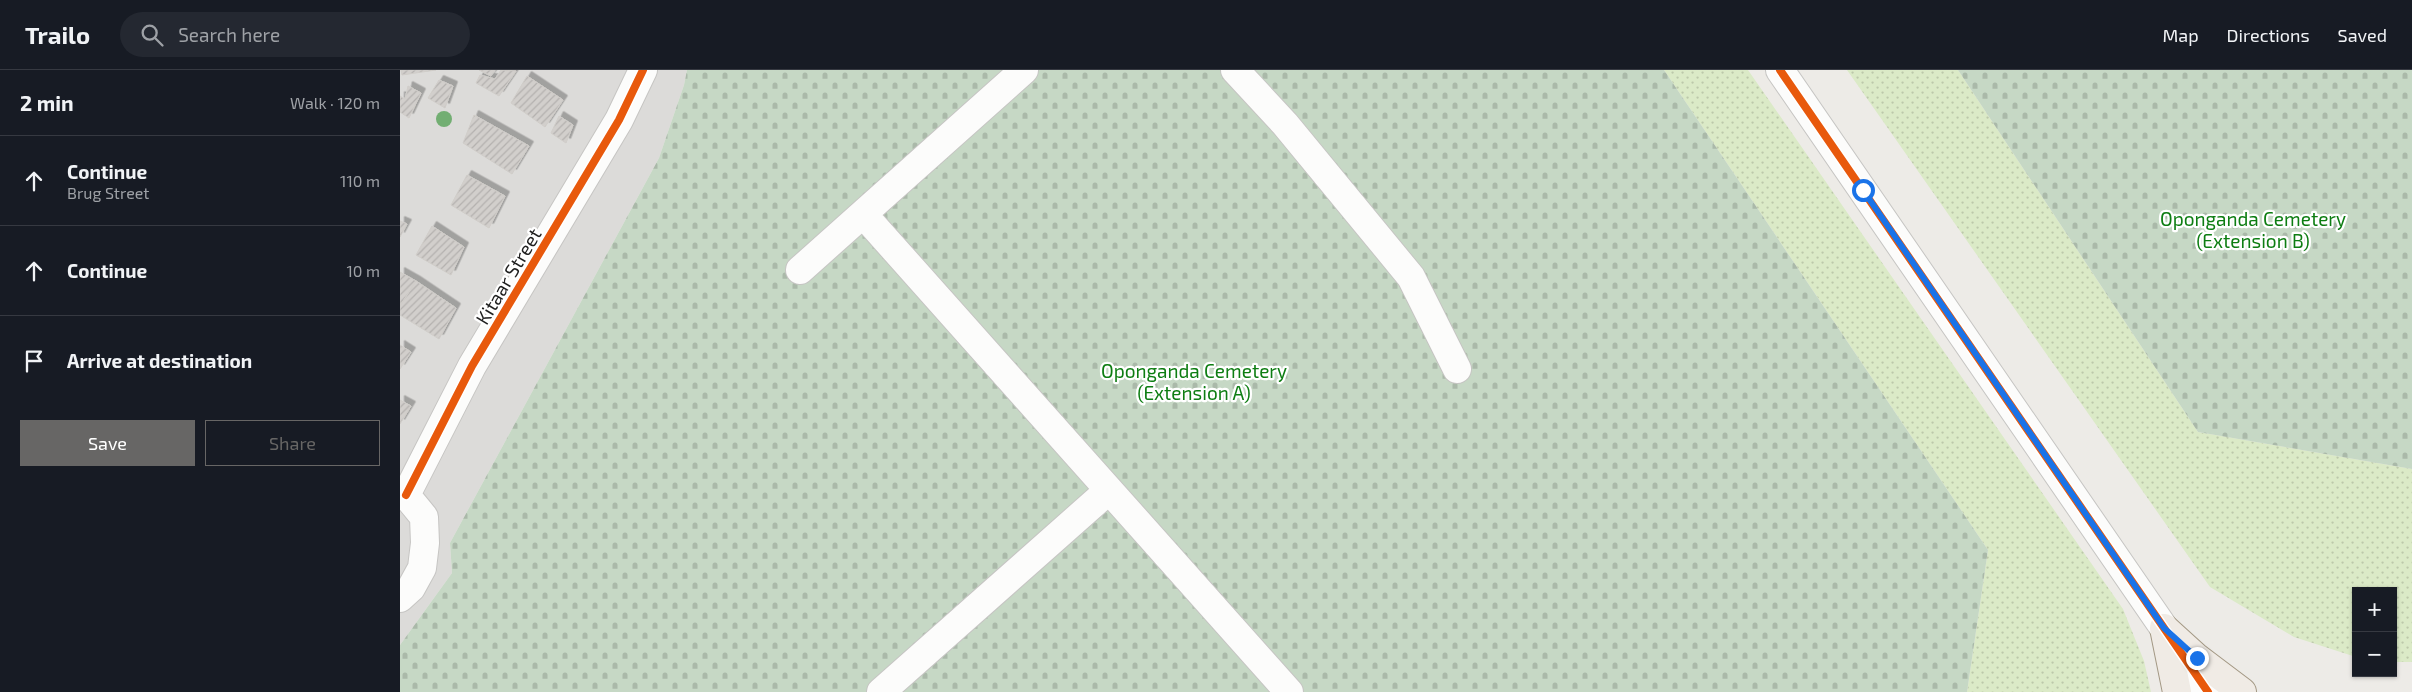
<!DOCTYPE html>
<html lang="en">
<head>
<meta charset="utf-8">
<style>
	:root { --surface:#171b24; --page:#242831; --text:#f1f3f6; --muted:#9ea1a6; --line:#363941; --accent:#676665 }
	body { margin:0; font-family:"Exo 2",sans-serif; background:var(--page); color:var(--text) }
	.controls { position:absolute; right:15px; bottom:15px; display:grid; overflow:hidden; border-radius:0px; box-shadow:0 1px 4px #0004 }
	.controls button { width:45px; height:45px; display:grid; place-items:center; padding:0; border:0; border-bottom:1px solid var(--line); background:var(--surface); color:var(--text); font:25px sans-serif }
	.stop { position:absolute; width:15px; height:15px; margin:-11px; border:4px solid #1a73e8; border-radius:50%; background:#fff }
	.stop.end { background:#1a73e8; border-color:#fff; box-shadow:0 1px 5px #0008 }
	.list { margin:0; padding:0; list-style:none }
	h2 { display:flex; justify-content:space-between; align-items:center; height:65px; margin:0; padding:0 20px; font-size:21px }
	h2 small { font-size:16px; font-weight:400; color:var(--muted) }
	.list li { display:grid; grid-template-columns:32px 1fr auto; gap:15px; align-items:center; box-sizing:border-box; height:90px; padding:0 20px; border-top:1px solid var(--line) }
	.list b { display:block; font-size:19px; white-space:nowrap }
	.list p { margin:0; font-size:16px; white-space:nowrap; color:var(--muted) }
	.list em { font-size:16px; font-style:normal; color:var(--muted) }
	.actions { display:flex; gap:10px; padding:15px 20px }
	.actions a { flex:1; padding:11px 0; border:1px solid var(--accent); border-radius:0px; text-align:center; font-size:18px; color:var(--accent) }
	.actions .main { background:var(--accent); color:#fff }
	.icon { flex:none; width:28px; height:28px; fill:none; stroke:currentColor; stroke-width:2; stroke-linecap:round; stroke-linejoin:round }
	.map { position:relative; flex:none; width:2012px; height:622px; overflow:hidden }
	header { display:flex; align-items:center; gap:30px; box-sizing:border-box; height:70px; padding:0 25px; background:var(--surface); border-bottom:1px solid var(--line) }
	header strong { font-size:24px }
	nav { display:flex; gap:28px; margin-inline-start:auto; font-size:18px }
	.search { width:350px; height:45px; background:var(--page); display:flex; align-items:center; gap:12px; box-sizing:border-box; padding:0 18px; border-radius:28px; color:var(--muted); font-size:19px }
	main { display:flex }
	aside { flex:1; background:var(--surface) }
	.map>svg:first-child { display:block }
</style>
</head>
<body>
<header>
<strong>Trailo</strong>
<div class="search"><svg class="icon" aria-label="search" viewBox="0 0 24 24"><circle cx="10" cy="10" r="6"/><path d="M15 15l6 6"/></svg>Search here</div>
<nav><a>Map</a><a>Directions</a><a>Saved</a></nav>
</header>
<main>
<aside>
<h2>2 min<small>Walk · 120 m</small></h2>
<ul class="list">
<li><svg class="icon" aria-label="ahead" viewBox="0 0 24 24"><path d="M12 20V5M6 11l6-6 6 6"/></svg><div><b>Continue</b><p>Brug Street</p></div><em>110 m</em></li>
<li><svg class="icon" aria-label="ahead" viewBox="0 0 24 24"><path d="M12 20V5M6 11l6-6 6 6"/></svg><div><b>Continue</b></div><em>10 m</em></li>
<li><svg class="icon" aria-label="arrive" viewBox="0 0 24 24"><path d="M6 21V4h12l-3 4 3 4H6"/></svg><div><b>Arrive at destination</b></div></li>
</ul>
<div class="actions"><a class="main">Save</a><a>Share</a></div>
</aside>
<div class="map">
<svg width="2012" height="622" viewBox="0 0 2012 622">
	<defs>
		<pattern id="grass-dots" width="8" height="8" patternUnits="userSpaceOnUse" patternTransform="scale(1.25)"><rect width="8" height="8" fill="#dbeac7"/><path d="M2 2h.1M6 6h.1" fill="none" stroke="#bcc8aa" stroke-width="1.8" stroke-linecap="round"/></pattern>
		<pattern id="cemetery-stones" width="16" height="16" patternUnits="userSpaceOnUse" patternTransform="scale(1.25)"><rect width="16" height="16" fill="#c6d8c5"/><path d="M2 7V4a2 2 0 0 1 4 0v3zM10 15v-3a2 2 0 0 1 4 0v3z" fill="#aab9a9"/></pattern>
		<pattern id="building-hatch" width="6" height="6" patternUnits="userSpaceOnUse" patternTransform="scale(1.25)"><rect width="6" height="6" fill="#d2cfcc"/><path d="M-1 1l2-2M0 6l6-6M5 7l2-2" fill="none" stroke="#b4b1af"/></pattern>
		<filter id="shadow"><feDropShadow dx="4.5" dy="-4.5" stdDeviation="0" flood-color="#0004"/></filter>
	</defs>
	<rect width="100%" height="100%" fill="#edebe7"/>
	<path fill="#dcdbd9" d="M0 0H287L284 15 259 88 50 473 52 503 0 575Z"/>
	<path fill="url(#grass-dots)" d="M1264 0H1348L1723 539 1744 591 1751 622H1567L1588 480Z
		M1447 0H1558L1798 362 2012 399V592H1993V521H1956V587L1894 567 1810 517Z"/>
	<path fill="url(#cemetery-stones)" d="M287 0H1264L1588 480 1567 622H0V575L52 503 50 473 259 88 284 15Z
		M1558 0H2012V399L1798 362Z"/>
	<path fill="url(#building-hatch)" stroke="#d0cdc9" filter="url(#shadow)" d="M1 0H36L2 5Z
		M79 0H95L91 6Z
		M101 0 116 1 99 26 76 13 80 5 95 9Z
		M127 6 163 30 145 57 111 33Z
		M39 10 53 16 45 38 28 28Z
		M8 16 21 23 9 48 0 42V26L5 29Z
		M74 45 129 76 112 104 63 73Z
		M159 46 173 55 166 73 151 63Z
		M67 105 105 126 89 158 51 135Z
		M0 151 7 154 0 167Z
		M32 156 64 177 51 205 16 185Z
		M0 202 16 211 0 236Z
		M16 211 56 238 39 269 0 245V236Z
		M0 275 11 282 0 299Z
		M0 330 11 336 0 354Z"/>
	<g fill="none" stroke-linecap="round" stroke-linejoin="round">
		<g stroke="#c6c5c3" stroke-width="30">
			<path id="minor" d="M835 0 885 54 1011 207 1057 299
				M1380 0 1808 622
				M463 144 889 622
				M400 200 624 0
				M0 424 6 425 24 447 25 473 22 498 11 518 0 528
				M6 425 72 296 219 50 243 0
				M481 622 709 420"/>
		</g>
		<g stroke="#a39884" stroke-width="30">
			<path id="major" d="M1764 558 1797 588 1842 622
				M1764 558 1777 622"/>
		</g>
		<use href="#minor" stroke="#fcfcfb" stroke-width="28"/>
		<use href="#major" stroke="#f0ebe5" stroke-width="28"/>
		<g stroke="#fff" stroke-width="11">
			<path id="cycleway" d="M1380 0 1808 622
				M6 425 72 296 219 50 243 0"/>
		</g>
		<use href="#cycleway" stroke="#e8590c" stroke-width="8"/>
	</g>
	<circle fill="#72ae72" cx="44" cy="49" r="8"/>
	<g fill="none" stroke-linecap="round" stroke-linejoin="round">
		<path stroke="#1a73e8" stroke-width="6" d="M1463 120 1764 558 1797 588"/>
	</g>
	<g text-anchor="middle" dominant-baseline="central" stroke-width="4.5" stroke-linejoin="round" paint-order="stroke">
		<g font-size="19" fill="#0d7d12" stroke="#fff">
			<text x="1853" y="148">Oponganda Cemetery<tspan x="1853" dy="22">(Extension B)</tspan></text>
			<text x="794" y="300">Oponganda Cemetery<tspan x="794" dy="22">(Extension A)</tspan></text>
		</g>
		<g font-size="19" fill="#1f1f1f" stroke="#fff">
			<text transform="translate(108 206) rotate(-59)">Kitaar Street</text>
		</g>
	</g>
</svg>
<div class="controls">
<button>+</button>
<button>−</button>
</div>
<div class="stop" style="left:1463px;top:120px"></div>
<div class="stop end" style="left:1797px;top:588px"></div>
</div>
</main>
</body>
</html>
